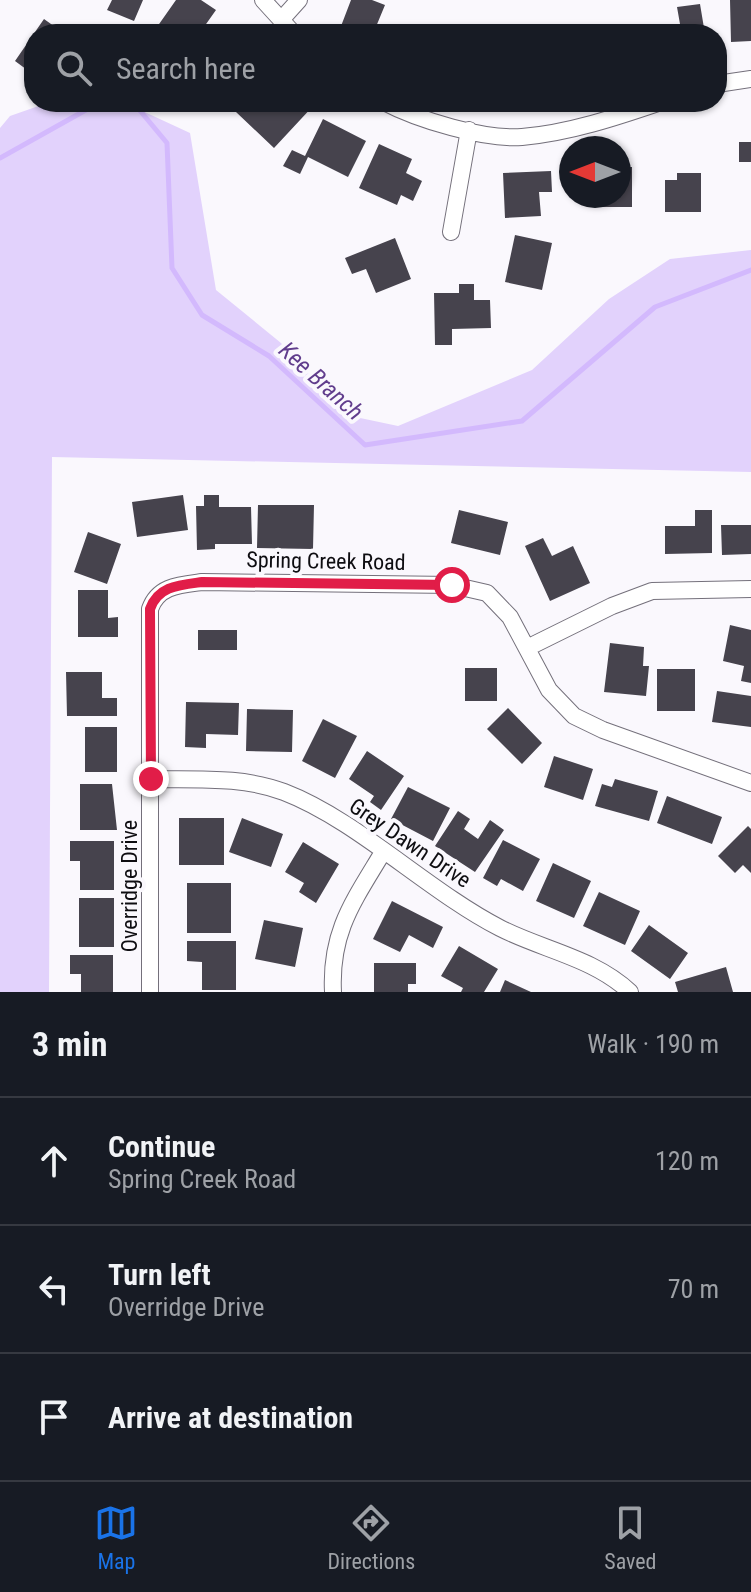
<!DOCTYPE html>
<html lang="en">
<head>
<meta charset="utf-8">
<style>
	:root { --surface:#171b24; --page:#20242c; --text:#f1f3f6; --muted:#9ea1a6; --line:#363941; --accent:#1a73e8 }
	body { margin:0; font-family:"Roboto Condensed",sans-serif; background:var(--page); color:var(--text) }
	.compass { position:absolute; left:559px; top:136px; width:72px; height:72px; border-radius:50%; background:var(--surface); box-shadow:0 2px 6px #0004; rotate:270deg }
	.stop { position:absolute; width:24px; height:24px; margin:-18px; border:6px solid #e11d48; border-radius:50%; background:#fff }
	.stop.end { background:#e11d48; border-color:#fff; box-shadow:0 2px 8px #0008 }
	.list { margin:0; padding:0; list-style:none }
	h2 { display:flex; justify-content:space-between; align-items:center; height:104px; margin:0; padding:0 32px; font-size:34px }
	h2 small { font-size:26px; font-weight:400; color:var(--muted) }
	.list li { display:grid; grid-template-columns:52px 1fr auto; gap:24px; align-items:center; box-sizing:border-box; height:128px; padding:0 32px; border-top:2px solid var(--line) }
	.list b { display:block; font-size:30px; white-space:nowrap }
	.list p { margin:0; font-size:26px; white-space:nowrap; color:var(--muted) }
	.list em { font-size:26px; font-style:normal; color:var(--muted) }
	.icon { flex:none; width:44px; height:44px; fill:none; stroke:currentColor; stroke-width:2; stroke-linecap:round; stroke-linejoin:round }
	.map { position:relative; flex:none; width:751px; height:992px; overflow:hidden }
	.search { position:absolute; background:var(--surface); box-shadow:0 2px 6px #0004; left:24px; right:24px; top:24px; height:88px; display:flex; align-items:center; gap:20px; box-sizing:border-box; padding:0 28px; border-radius:32px; color:var(--muted); font-size:30px }
	.sheet { height:488px; background:var(--surface) }
	nav { display:flex; justify-content:space-around; align-items:center; box-sizing:border-box; height:112px; border-top:2px solid var(--line); background:var(--surface); font-size:22px; color:var(--muted) }
	nav a { display:grid; justify-items:center; gap:4px }
	nav .on { color:var(--accent) }
	.map>svg:first-child { display:block }
</style>
</head>
<body>
<div class="map">
<svg width="751" height="992" viewBox="0 0 751 992">
	<rect width="100%" height="100%" fill="#faf8fd"/>
	<path fill="#e2d2fc" d="M50 102H123L190 133 216 290 281 343 346 415 398 426 532 370 609 299 670 259 751 250V472L52 457 49 992H0V128L10 116Z"/>
	<g fill="none" stroke-linecap="round" stroke-linejoin="round">
		<path stroke="#d3b9fd" stroke-width="5" d="M0 158 93 106 137 107 167 143 172 268 202 315 269 356 365 445 522 421 655 307 751 270"/>
	</g>
	<path fill="#46434d" d="M112 0H143L134 21 107 10Z
		M176 0H201L216 10 199 34H166L157 27Z
		M351 0H372L385 5 373 34H338Z
		M730 0H751V41L731 42Z
		M700 4 705 34H658L657 28 680 24 677 7Z
		M44 19 65 34H34V75L15 61Z
		M619 25 621 34H593V33Z
		M245 102H311L314 105 274 148 236 112Z
		M323 119 366 141 348 177 308 157 300 174 283 166 292 150 305 156Z
		M739 142H751V162H739Z
		M379 144 412 159 406 173 422 181 413 201 401 195 397 205 359 188Z
		M619 167H632V207H587V196H619Z
		M551 171 552 192H539L541 216 505 218 503 173Z
		M677 173H701V212H665V180H677Z
		M515 235 552 243 542 290 505 282Z
		M395 238 411 279 376 293 366 269 352 274 345 258Z
		M459 284H474V300H490L491 328 452 329V345H435L434 293H459Z
		M183 495 188 530 137 537 132 502Z
		M204 495H219V507H251L252 544H215V549L197 550 196 506H204Z
		M258 505H314L313 549 257 548Z
		M459 510 508 522 500 555 451 543Z
		M695 510H712V553L665 554V526H695Z
		M721 525H751V554L722 555Z
		M88 532 121 544 107 584 74 572Z
		M543 538 552 556 573 546 590 583 550 601 525 546Z
		M78 590H108V618L118 617V637H78Z
		M730 625 751 630V683L741 681 744 666 723 661Z
		M198 630H237V650H198Z
		M610 643 644 647 643 666H649L646 696 604 692Z
		M465 668H497V701H465Z
		M657 669H695V711H657Z
		M66 672H102V698H117V716H67Z
		M717 691 751 696V727L712 722Z
		M186 702 239 703 238 735 206 734V748L185 747Z
		M508 708 542 743 522 764 487 729Z
		M247 709 293 710 292 752 246 751Z
		M323 719 357 736 335 778 302 761Z
		M85 727H117V772H85Z
		M367 751 404 776 381 810 370 802 374 796 349 779Z
		M554 756 593 769 583 800 544 787Z
		M615 779 658 791 649 821 595 806 602 784 612 787Z
		M80 784H112L117 830H80Z
		M408 787 450 808 433 841 391 819Z
		M667 796 722 817 712 844 657 823Z
		M458 811 470 819 464 829 478 839 490 820 504 830 475 872 435 846Z
		M179 818H224V865H179Z
		M242 818 283 834 271 867 229 852Z
		M748 826 751 829V873L743 865 735 873 718 856Z
		M503 840 540 859 523 891 501 879 497 886 483 878Z
		M70 841H114V890H80V861H70Z
		M303 842 339 864 316 903 299 892 304 883 285 872Z
		M553 863 591 881 574 918 536 901Z
		M187 883H231V933H187Z
		M599 892 640 911 625 945 583 926Z
		M79 898H114V947H79Z
		M392 901 443 927 433 948 409 935 400 952 373 939Z
		M264 920 303 928 295 967 255 959Z
		M649 925 688 953 670 979 631 951Z
		M187 941H236V990H202V962L187 961Z
		M459 946 498 969 484 992H461L463 988 441 976Z
		M70 955H113V992H81V974H70Z
		M374 963H416V984H408V992H374Z
		M726 967 733 992H678L675 982Z
		M505 980 531 992H500Z"/>
	<g fill="none" stroke-linecap="round" stroke-linejoin="round">
		<g stroke="#74707b" stroke-width="18">
			<path id="minor" d="M263 0 294 34
				M281 20 299 0
				M717 84 751 79
				M384 102C418 120 485 140 522 137 569 133 617 117 661 102
				M451 232 469 130
				M527 648 612 606 652 591 751 589
				M151 779C196 780 242 776 284 792 357 820 428 891 500 928 543 950 594 958 630 992
				M150 992V609C158 586 179 585 202 582L452 585 487 593 510 617 549 690 574 716 603 730 751 783
				M333 992C330 932 353 902 383 852"/>
		</g>
		<use href="#minor" stroke="#fff" stroke-width="16"/>
	</g>
	<g fill="none" stroke-linecap="round" stroke-linejoin="round">
		<path stroke="#e11d48" stroke-width="10" d="M151 779 150 609C158 586 179 585 202 582L452 585"/>
	</g>
	<g text-anchor="middle" dominant-baseline="central" stroke-width="8" stroke-linejoin="round" paint-order="stroke">
		<g font-size="22" fill="#0e0d11" stroke="#faf8fd">
			<text transform="translate(326 561) rotate(1)">Spring Creek Road</text>
			<text transform="translate(410 843) rotate(34)">Grey Dawn Drive</text>
			<text transform="translate(129 886) rotate(-90)">Overridge Drive</text>
		</g>
		<g font-size="24" font-style="italic" fill="#613d8d" stroke="#faf8fd">
			<text transform="translate(321 381) rotate(42)">Kee Branch</text>
		</g>
	</g>
</svg>
<svg class="compass" viewBox="-18 -18 36 36"><path d="M0-13l5 13h-10z" fill="#e53935"/><path d="M0 13l5-13h-10z" fill="#9ea1a6"/></svg>
<div class="stop" style="left:452px;top:585px"></div>
<div class="stop end" style="left:151px;top:779px"></div>
<div class="search"><svg class="icon" aria-label="search" viewBox="0 0 24 24"><circle cx="10" cy="10" r="6"/><path d="M15 15l6 6"/></svg>Search here</div>
</div>
<section class="sheet">
<h2>3 min<small>Walk · 190 m</small></h2>
<ul class="list">
<li><svg class="icon" aria-label="ahead" viewBox="0 0 24 24"><path d="M12 20V5M6 11l6-6 6 6"/></svg><div><b>Continue</b><p>Spring Creek Road</p></div><em>120 m</em></li>
<li><svg class="icon" aria-label="left" viewBox="0 0 24 24"><path d="M17 20v-9H6M10 6l-5 5 5 5"/></svg><div><b>Turn left</b><p>Overridge Drive</p></div><em>70 m</em></li>
<li><svg class="icon" aria-label="arrive" viewBox="0 0 24 24"><path d="M6 21V4h12l-3 4 3 4H6"/></svg><div><b>Arrive at destination</b></div></li>
</ul>
</section>
<nav>
<a class="on"><svg class="icon" aria-label="map" viewBox="0 0 24 24"><path d="M3 6l6-2 6 2 6-2v14l-6 2-6-2-6 2zM9 4v14M15 6v14"/></svg>Map</a>
<a><svg class="icon" aria-label="directions" viewBox="0 0 24 24"><path d="M12 3l9 9-9 9-9-9zM9 14v-3h6M13 9l2 2-2 2"/></svg>Directions</a>
<a><svg class="icon" aria-label="saved" viewBox="0 0 24 24"><path d="M7 4h10v16l-5-4-5 4z"/></svg>Saved</a>
</nav>
</body>
</html>
